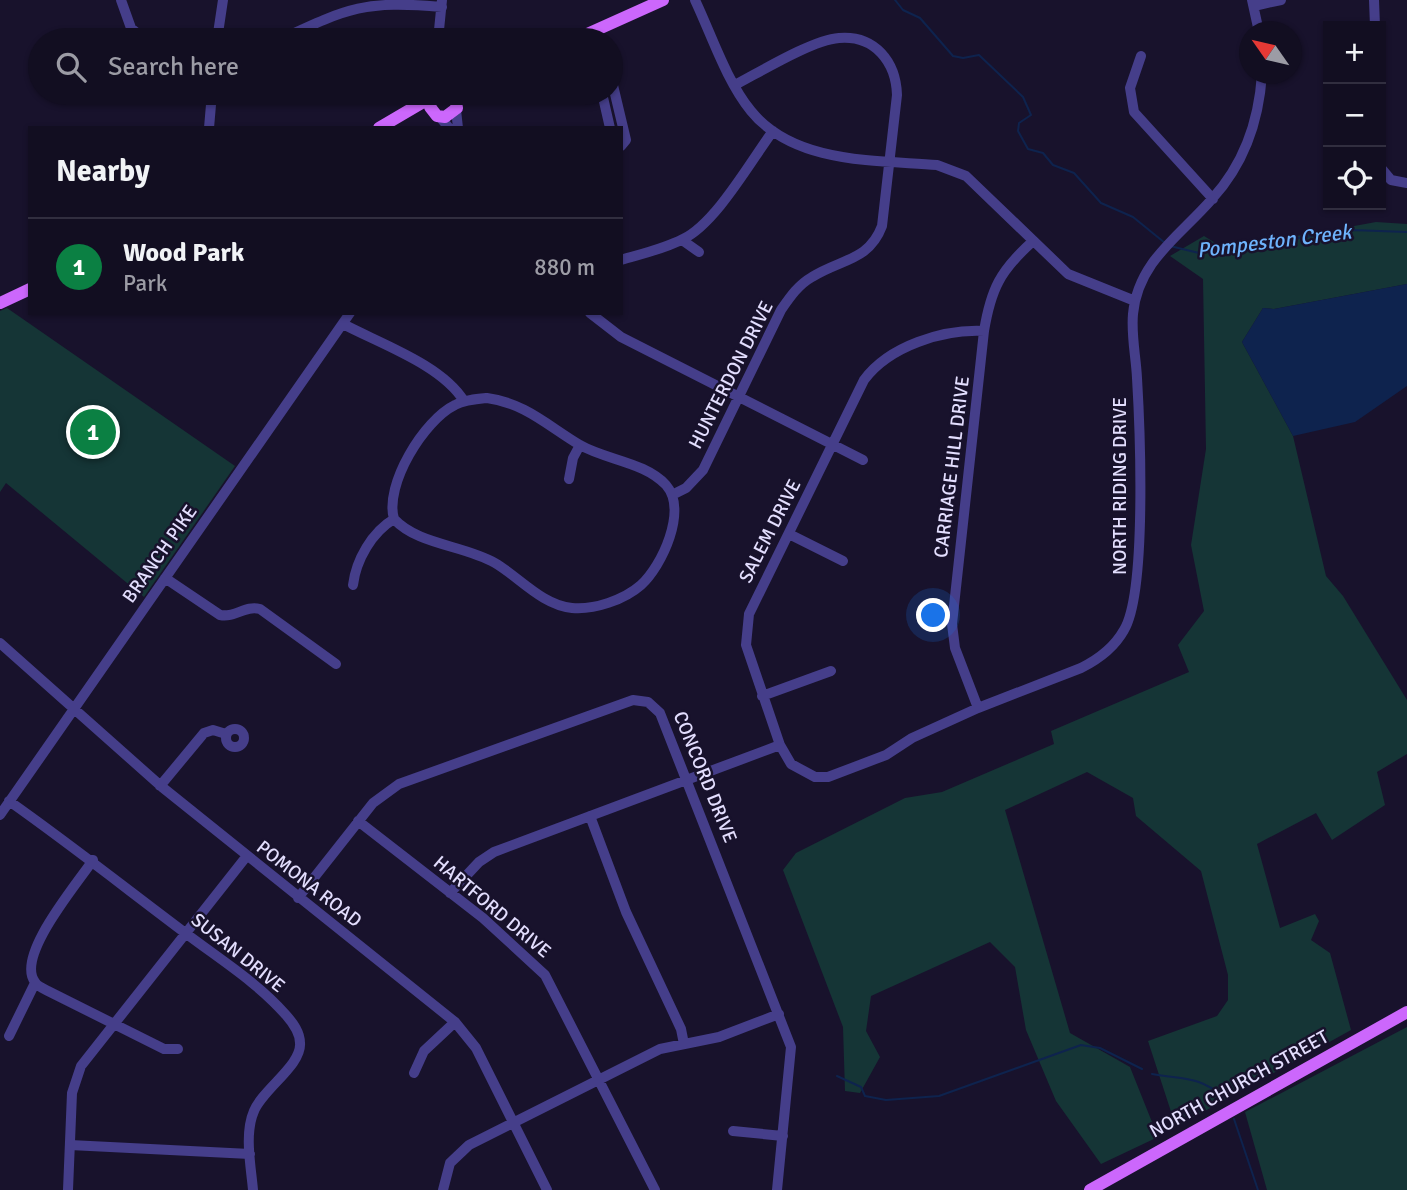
<!DOCTYPE html>
<html lang="en">
<head>
<meta charset="utf-8">
<style>
	:root { --surface:#120e21; --page:#1b172a; --text:#f1f3f6; --muted:#9c9ca5; --line:#312e3f; --accent:#0b8043 }
	body { margin:0; font-family:Signika,sans-serif; background:var(--page); color:var(--text) }
	.controls { position:absolute; right:21px; top:21px; display:grid; overflow:hidden; border-radius:0px; box-shadow:0 2px 5px #0004 }
	.controls button { width:63px; height:63px; display:grid; place-items:center; padding:0; border:0; border-bottom:2px solid var(--line); background:var(--surface); color:var(--text); font:35px sans-serif }
	.compass { position:absolute; left:1239px; top:21px; width:63px; height:63px; border-radius:50%; background:var(--surface); box-shadow:0 2px 5px #0004; rotate:304deg }
	.you { position:absolute; left:934px; top:616px; width:24px; height:24px; margin:-18px; border:5px solid #fff; border-radius:50%; background:#1a73e8; box-shadow:0 0 0 10px #1a73e833 }
	.badge { display:grid; place-items:center; width:46px; height:46px; border-radius:50%; background:var(--accent); color:#fff; font-size:23px; font-weight:700 }
	.pin { position:absolute; translate:-50% -50%; border:4px solid #fff; box-shadow:0 2px 7px #0006 }
	.list { margin:0; padding:0; list-style:none }
	h2 { display:flex; justify-content:space-between; align-items:center; height:91px; margin:0; padding:0 28px; font-size:30px }
	h2 small { font-size:23px; font-weight:400; color:var(--muted) }
	.list li { display:grid; grid-template-columns:46px 1fr auto; gap:21px; align-items:center; box-sizing:border-box; height:98px; padding:0 28px; border-top:2px solid var(--line) }
	.list b { display:block; font-size:26px; white-space:nowrap }
	.list p { margin:0; font-size:23px; white-space:nowrap; color:var(--muted) }
	.list em { font-size:23px; font-style:normal; color:var(--muted) }
	.icon { flex:none; width:38px; height:38px; fill:none; stroke:currentColor; stroke-width:2; stroke-linecap:round; stroke-linejoin:round }
	.map { position:relative; flex:none; width:1407px; height:1190px; overflow:hidden }
	.search { position:absolute; background:var(--surface); box-shadow:0 2px 5px #0004; left:28px; top:28px; width:595px; height:77px; display:flex; align-items:center; gap:18px; box-sizing:border-box; padding:0 24px; border-radius:38px; color:var(--muted); font-size:26px }
	.panel { position:absolute; background:var(--surface); box-shadow:0 2px 5px #0004; left:28px; top:126px; width:595px; height:189px; border-radius:0px }
	.map>svg:first-child { display:block }
</style>
</head>
<body>
<div class="map">
<svg width="1407" height="1190" viewBox="0 0 1407 1190">
	<rect width="100%" height="100%" fill="#18122c"/>
	<path fill="#153536" d="M1376 222 1407 224V284L1274 309 1263 308 1242 342 1293 436 1326 576 1343 596 1407 700V754L1377 772 1385 805 1332 840 1316 813 1257 844 1280 928 1315 914 1319 921 1311 940 1330 953 1351 1030 1176 1127 1148 1041 1217 1016 1228 1000V975L1201 871 1136 816 1133 798 1087 772 1005 810 1070 1033 1130 1067 1158 1137 1101 1164 1056 1101 1026 1030 1015 967 990 942 871 996 866 1031 880 1057 860 1093 845 1091 843 1027 783 870 796 853 905 798 942 792 1054 744 1051 731 1189 672 1178 645 1204 611 1191 545 1206 449 1203 279 1170 256 1204 236 1217 244 1305 235Z
		M7 308 235 466 144 597 6 483 0 492V311Z
		M1407 1027V1190H1267L1245 1112Z"/>
	<path fill="#0e234e" d="M1407 284V386L1355 422 1293 436 1242 342 1263 308 1274 309Z"/>
	<g fill="none" stroke-linecap="round" stroke-linejoin="round">
		<path stroke="#0e234e" stroke-width="2" d="M895 0 903 10 920 18 953 56 963 58 979 55 1023 97 1031 115 1019 123 1018 131 1028 149 1043 153 1053 165 1074 173 1101 203 1133 217 1165 243
			M1170 246 1199 253 1351 230 1407 232
			M1152 1074C1186 1080 1196 1075 1226 1098
			M837 1076 861 1087 865 1096 886 1100 939 1096 1081 1045 1100 1048 1142 1069
			M1234 1119 1258 1190"/>
		<path stroke="#453e8a" stroke-width="10" d="M121 0 131 28 145 40
			M695 0C712 36 726 80 751 111 794 164 875 160 937 165L966 176 1068 274 1135 301
			M1252 0 1259 32
			M1374 0 1375 26
			M1254 6 1281 0
			M217 40 223 0
			M279 40C348 8 364 0 442 7
			M438 40 442 0
			M1141 56 1130 88 1134 112 1213 199
			M611 77 626 140 621 146
			M602 93 610 128
			M456 110 458 128
			M440 117 449 128
			M209 128 212 93
			M1381 168 1391 180 1407 183
			M682 240 699 252
			M621 260C641 254 664 249 683 239 716 223 750 162 773 131
			M590 313 621 337 863 460
			M343 324C381 344 442 365 464 401
			M984 331C943 329 889 346 864 380L749 614 746 645 780 745 791 764 815 777H828L886 755 912 738 978 708 1081 668C1099 659 1114 648 1124 630 1147 592 1140 428 1137 378 1136 357 1131 335 1133 314 1138 261 1180 236 1212 199 1244 164 1259 120 1262 74
			M487 398C525 403 548 426 580 445 606 460 645 462 666 485 688 510 662 566 641 585 624 600 594 610 572 608 542 605 519 577 495 563 464 545 418 545 394 519 384 485 424 420 455 405 464 400 476 399 487 398Z
			M569 479 573 458 580 445
			M672 495 686 488 703 470 781 310C790 297 798 285 812 277 840 259 869 261 882 226L897 95C896 62 875 35 839 38 812 40 760 72 735 85
			M789 534 843 561
			M165 578 220 615C235 618 245 605 260 609L336 664
			M353 585C356 560 372 532 394 519
			M0 643 162 787 455 1022 476 1048 547 1190
			M762 696 831 671
			M978 708 955 648 952 624 984 331C991 289 1000 271 1032 242
			M226 738a9 9 0 1 1 18 0a9 9 0 1 1-18 0Z
			M160 786 204 733 213 730 226 734
			M9 801C70 844 128 890 188 935 221 960 258 983 286 1015 293 1023 300 1032 300 1043 302 1065 263 1089 254 1111 244 1134 251 1166 253 1190
			M0 815 350 313
			M590 816 626 912 681 1029 684 1044
			M358 821 483 918 545 975 655 1190
			M93 860C78 883 15 956 35 982 37 986 44 989 48 991L164 1049H178
			M450 893 479 862 494 852 780 745
			M298 898 373 803 399 784 633 700 648 702 660 713 791 1047 777 1190
			M9 1036 35 983
			M414 1073 424 1051 455 1022
			M733 1131 783 1136
			M70 1145 250 1154
			M68 1190 72 1093 81 1066 246 857
			M443 1190 450 1163 469 1145 660 1049 719 1037 779 1014"/>
		<path stroke="#cc67fc" stroke-width="12" d="M574 40 663 0
			M433 93 430 107 437 116 445 117 457 108 454 93
			M379 128 430 98
			M0 303 30 289
			M1090 1190 1407 1012"/>
	</g>
	<g text-anchor="middle" dominant-baseline="central" stroke-width="5" stroke-linejoin="round" paint-order="stroke">
		<g font-size="19" fill="#e3defe" stroke="#18122c">
			<text transform="translate(731 375) rotate(-63)">HUNTERDON DRIVE</text>
			<text transform="translate(952 467) rotate(-83)">CARRIAGE HILL DRIVE</text>
			<text transform="translate(1120 486) rotate(-90)">NORTH RIDING DRIVE</text>
			<text transform="translate(770 531) rotate(-63)">SALEM DRIVE</text>
			<text transform="translate(160 554) rotate(-55)">BRANCH PIKE</text>
			<text transform="translate(705 777) rotate(68)">CONCORD DRIVE</text>
			<text transform="translate(309 884) rotate(38)">POMONA ROAD</text>
			<text transform="translate(492 907) rotate(40)">HARTFORD DRIVE</text>
			<text transform="translate(238 953) rotate(39)">SUSAN DRIVE</text>
			<text transform="translate(1239 1084) rotate(-29)">NORTH CHURCH STREET</text>
		</g>
		<g font-size="21" font-style="italic" fill="#6eb3fc" stroke="#18122c">
			<text transform="translate(1274 241) rotate(-7)">Pompeston Creek</text>
		</g>
	</g>
</svg>
<div class="controls">
<button>+</button>
<button>−</button>
<button><svg class="icon" aria-label="locate" viewBox="0 0 24 24"><circle cx="12" cy="12" r="6"/><path d="M12 2v4M12 18v4M2 12h4M18 12h4"/></svg></button>
</div>
<svg class="compass" viewBox="-18 -18 36 36"><path d="M0-13l5 13h-10z" fill="#e53935"/><path d="M0 13l5-13h-10z" fill="#9c9ca5"/></svg>
<div class="you"></div>
<div class="pin badge" style="left:93px;top:432px">1</div>
<div class="search"><svg class="icon" aria-label="search" viewBox="0 0 24 24"><circle cx="10" cy="10" r="6"/><path d="M15 15l6 6"/></svg>Search here</div>
<section class="panel">
<h2>Nearby<small></small></h2>
<ul class="list">
<li><span class="badge">1</span><div><b>Wood Park</b><p>Park</p></div><em>880 m</em></li>
</ul>
</section>
</div>
</body>
</html>
